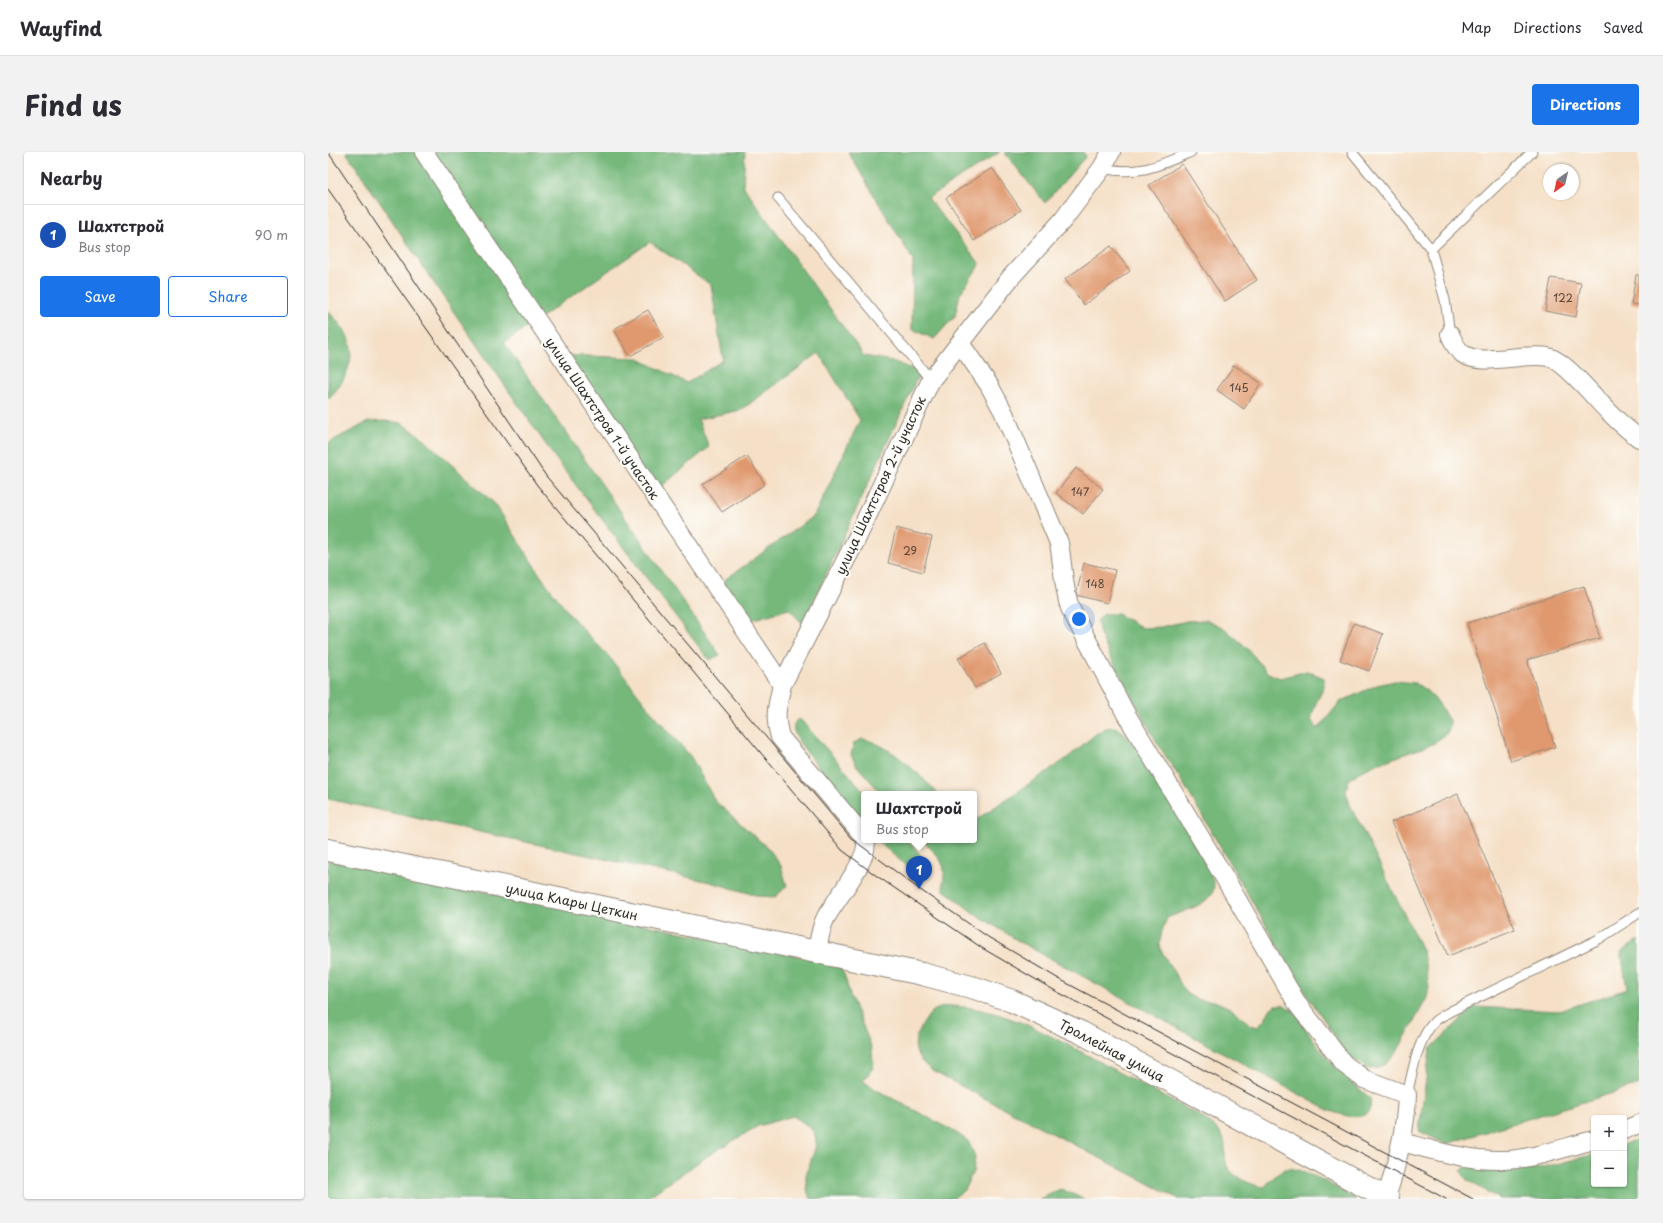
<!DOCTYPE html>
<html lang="en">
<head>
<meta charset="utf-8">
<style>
	:root { --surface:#fff; --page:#f2f2f3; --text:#2b2b33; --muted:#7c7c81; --line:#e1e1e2; --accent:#1a73e8 }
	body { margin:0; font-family:"Playpen Sans",sans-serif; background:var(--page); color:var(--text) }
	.controls { position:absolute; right:12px; bottom:12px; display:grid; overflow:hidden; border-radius:4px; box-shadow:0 1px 3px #0004 }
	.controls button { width:36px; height:36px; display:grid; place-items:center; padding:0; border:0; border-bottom:1px solid var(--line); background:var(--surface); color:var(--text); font:20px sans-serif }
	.compass { position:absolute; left:1215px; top:12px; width:36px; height:36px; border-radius:50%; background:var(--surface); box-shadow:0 1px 3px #0004; rotate:214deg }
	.you { position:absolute; left:751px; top:467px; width:14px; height:14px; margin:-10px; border:3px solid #fff; border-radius:50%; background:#1a73e8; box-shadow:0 0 0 6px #1a73e833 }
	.badge { display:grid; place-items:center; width:26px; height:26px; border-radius:50%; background:var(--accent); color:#fff; font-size:13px; font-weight:700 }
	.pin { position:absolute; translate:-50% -33px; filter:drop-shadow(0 1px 2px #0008) }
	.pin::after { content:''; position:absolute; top:21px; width:14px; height:12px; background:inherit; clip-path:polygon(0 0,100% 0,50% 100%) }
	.popup { position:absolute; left:533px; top:639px; width:116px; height:52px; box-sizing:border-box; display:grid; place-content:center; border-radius:4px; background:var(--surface); filter:drop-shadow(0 1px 3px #0005); font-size:13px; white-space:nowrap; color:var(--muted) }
	.popup b { font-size:15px; color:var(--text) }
	.popup::after { content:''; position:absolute; left:50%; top:100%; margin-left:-8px; border:8px solid transparent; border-top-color:var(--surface) }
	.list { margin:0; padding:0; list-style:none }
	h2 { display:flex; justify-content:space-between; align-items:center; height:52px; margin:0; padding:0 16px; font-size:17px }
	h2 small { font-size:13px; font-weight:400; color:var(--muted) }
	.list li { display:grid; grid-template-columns:26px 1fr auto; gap:12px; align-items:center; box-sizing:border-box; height:60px; padding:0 16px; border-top:1px solid var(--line) }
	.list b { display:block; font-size:15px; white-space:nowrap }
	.list p { margin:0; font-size:13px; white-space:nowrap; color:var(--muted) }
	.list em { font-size:13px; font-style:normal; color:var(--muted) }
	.actions { display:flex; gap:8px; padding:12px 16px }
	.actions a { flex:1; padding:9px 0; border:1px solid var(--accent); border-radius:4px; text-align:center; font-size:14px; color:var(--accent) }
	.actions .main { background:var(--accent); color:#fff }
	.map { position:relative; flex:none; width:1311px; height:1047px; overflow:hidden; border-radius:4px }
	header { display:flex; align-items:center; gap:24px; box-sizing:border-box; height:56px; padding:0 20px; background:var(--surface); border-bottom:1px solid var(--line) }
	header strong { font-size:19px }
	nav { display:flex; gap:22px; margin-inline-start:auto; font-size:14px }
	.intro { display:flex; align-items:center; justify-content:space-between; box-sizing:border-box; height:96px; padding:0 24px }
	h1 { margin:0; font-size:28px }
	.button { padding:10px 18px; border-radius:4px; background:var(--accent); color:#fff; font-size:14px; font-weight:700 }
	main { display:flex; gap:24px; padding:0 24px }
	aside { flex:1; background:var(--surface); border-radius:4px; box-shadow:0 1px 3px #0004 }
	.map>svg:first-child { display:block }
</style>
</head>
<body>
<header>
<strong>Wayfind</strong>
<nav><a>Map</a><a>Directions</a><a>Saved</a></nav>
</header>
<div class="intro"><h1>Find us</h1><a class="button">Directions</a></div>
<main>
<aside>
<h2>Nearby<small></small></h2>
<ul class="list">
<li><span class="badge" style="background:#1a4fb4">1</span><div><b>Шахтстрой</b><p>Bus stop</p></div><em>90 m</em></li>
</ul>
<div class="actions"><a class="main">Save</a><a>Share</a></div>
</aside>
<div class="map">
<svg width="1311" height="1047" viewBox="0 0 1311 1047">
	<rect width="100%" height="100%" fill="#fdfcf7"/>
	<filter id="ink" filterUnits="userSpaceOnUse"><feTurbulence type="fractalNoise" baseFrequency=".025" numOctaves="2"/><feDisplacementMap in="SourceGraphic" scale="8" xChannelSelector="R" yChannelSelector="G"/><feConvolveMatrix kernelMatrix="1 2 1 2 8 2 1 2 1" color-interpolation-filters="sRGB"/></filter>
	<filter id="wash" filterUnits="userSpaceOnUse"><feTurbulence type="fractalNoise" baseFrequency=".012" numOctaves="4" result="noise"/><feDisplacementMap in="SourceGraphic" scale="16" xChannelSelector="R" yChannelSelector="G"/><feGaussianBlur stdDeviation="0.9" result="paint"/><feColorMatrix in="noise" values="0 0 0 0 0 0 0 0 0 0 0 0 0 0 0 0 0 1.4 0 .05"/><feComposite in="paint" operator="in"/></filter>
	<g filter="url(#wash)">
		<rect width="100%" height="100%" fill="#f5e0c7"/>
		<path fill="#75b87a" stroke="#507252" d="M18 0H417L415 34 536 204 564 209 592 220 475 472 461 457 420 469 395 429 486 364 532 268 491 201 413 258 370 267 381 295 329 338 234 203 309 206 359 231 395 208 383 133 322 90 176 191 392 503 381 508 228 307 116 146Z
			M520 0H672L600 46 652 112 632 142 627 164 606 187 584 177 585 108Z
			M676 0H755L758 4 717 51Z
			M0 159C8 168 20 180 22 192 27 212 13 235 0 247Z
			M57 269 73 271 92 284 167 352 212 423 241 462 282 506 327 564 363 605 387 649 441 697 453 714 459 734 447 745 431 744 382 730 0 647V291L40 270Z
			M776 462H789L815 476 833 475 859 469 879 468 896 476 918 495 940 521 952 526 979 519 996 526V535L987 553 983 568 990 577 1012 550 1049 533 1067 529 1087 531 1099 539 1109 549 1122 570 1120 580 1105 592 1049 612 1031 620 1020 629 1018 640 1022 653 1095 800 1101 835 1099 846 1069 900 1058 912 1050 916 1041 917 1019 903 972 832 855 631 828 589 782 504 772 482 769 469Z
			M470 567 474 569 538 642H536V672L473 593C468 585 461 574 470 567Z
			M787 575 796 581 821 613 881 718C883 723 886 729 886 733 886 753 854 759 839 766L834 779 831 795 858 841 870 848 886 849 902 856 923 873 930 875 937 867 943 856 948 853H956L967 860 979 879 1001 908 1014 922 1042 946C1047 974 1015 964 1000 958L692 790 643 759 616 738C613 731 617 727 616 719 616 707 602 697 595 688H646V669L738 607 769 581 778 576Z
			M534 587C562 592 591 622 610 642H554L529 614 523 603 526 591Z
			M549 688H579L597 708V712L595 719 586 720 555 694Z
			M0 708 509 812 516 822 522 843 544 896 545 916 535 929 547 937 627 980 640 989 647 1004 645 1020 636 1038 624 1047H482C479 1040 478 1032 478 1025 479 1011 496 990 483 977 478 972 471 968 465 964L430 974 384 1001 317 1047H0Z
			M1311 788V933L1118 992 1091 979 1102 897 1146 855 1231 859 1299 837 1293 800Z
			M622 854C675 855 732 888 777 913 808 930 840 947 871 963 879 970 889 975 894 984 899 993 896 1002 898 1011 901 1024 925 1034 936 1035 943 1029 949 1020 958 1017 974 1013 1013 1039 1028 1047H851L606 920C587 907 581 893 595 872 598 868 600 863 604 860 609 856 616 855 622 854Z
			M1311 987V1047H1172L1139 1028 1133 1019 1140 1013C1147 1014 1154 1017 1161 1018 1197 1023 1232 1011 1266 1002V1032H1296V992Z
			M733 1037 756 1047H712L720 1042Z"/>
		<g id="blocks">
			<path fill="#e0996e" d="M854 12 929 128 897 149 821 33Z
				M664 16 693 58 646 89 618 46Z
				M783 94 802 119 756 153 737 127Z
				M1308 123H1311V153L1303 152Z
				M1223 126 1253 131 1248 165 1217 159Z
				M320 158 336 185 302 204 286 177Z
				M906 213 933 231 916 257 889 238Z
				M419 304 437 332 394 360 375 332Z
				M748 316 775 337 755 362 728 341Z
				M568 376 604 385 595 420 560 411Z
				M756 411 787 418 779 451 748 443Z
				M1256 434 1272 486 1199 508 1227 595 1183 609 1139 471Z
				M1026 471 1055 482 1041 519 1012 508Z
				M657 491 673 521 647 536 630 506Z
				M1130 642 1187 777 1120 804 1063 670Z"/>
		</g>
	</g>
	<g filter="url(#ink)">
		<use href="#blocks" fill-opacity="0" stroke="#908679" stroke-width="1"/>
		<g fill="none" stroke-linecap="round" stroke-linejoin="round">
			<g stroke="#908679" stroke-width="11">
				<path id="service" d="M1024 0 1103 97 1117 148 1122 182
					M774 16C811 24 830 14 863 0
					M450 46 603 228
					M1103 97 1204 0
					M1079 943C1085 919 1089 887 1107 869 1112 865 1118 862 1123 859L1271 787 1311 761"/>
			</g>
			<g stroke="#908679" stroke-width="20">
				<path id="minor" d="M96 0 454 533
					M1122 182C1125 189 1128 197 1135 202 1153 215 1196 200 1220 205 1237 208 1269 249 1283 262 1292 271 1301 279 1311 286
					M632 191 661 233 675 259 731 391C735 413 735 435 742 456L798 562 895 723 970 853 1016 912 1036 927 1079 943C1078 978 1069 1012 1058 1046
					M536 687 534 682 452 585C446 564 449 554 454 533L528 388 603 228 683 125 735 68 774 16 783 0
					M489 800C491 789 492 778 497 767 505 751 544 704 537 688
					M1296 978 1311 972
					M1074 990C1107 999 1141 1009 1176 1008 1206 1007 1237 995 1266 988"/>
			</g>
			<g stroke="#908679" stroke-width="24">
				<path id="tertiary" d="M0 698 594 822 647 836 684 849 754 881 1060 1047"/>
			</g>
			<use href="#service" stroke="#fff" stroke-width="9"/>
			<use href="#minor" stroke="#fff" stroke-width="18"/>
			<use href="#tertiary" stroke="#fff" stroke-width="22"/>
			<path stroke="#2b2b2b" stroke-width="1" d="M0 0 218 324 523 686 591 737 660 785 731 827 1145 1047
				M0 37 209 333 514 698 546 722 654 796 724 837 1118 1047"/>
		</g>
	</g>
	<g text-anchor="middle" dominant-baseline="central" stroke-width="4" stroke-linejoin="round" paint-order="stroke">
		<g font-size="11" fill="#58463c">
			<text x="1235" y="145">122</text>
			<text x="911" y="235">145</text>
			<text x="752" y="339">147</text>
			<text x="582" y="398">29</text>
			<text x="767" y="431">148</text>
		</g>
		<g font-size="13" fill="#2b2b2b" stroke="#fdfcf7">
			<text transform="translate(275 266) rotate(56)">улица Шахтстроя 1-й участок</text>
			<text transform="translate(552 333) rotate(-65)">улица Шахтстроя 2-й участок</text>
			<text transform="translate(244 749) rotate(12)">улица Клары Цеткин</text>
			<text transform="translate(784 898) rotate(28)">Троллейная улица</text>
		</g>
	</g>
</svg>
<div class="controls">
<button>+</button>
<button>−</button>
</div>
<svg class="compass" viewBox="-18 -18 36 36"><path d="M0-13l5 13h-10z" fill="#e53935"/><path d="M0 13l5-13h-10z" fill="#7c7c81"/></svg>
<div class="you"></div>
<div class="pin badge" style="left:591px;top:737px;background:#1a4fb4">1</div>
<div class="popup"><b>Шахтстрой</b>Bus stop</div>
</div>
</main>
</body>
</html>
